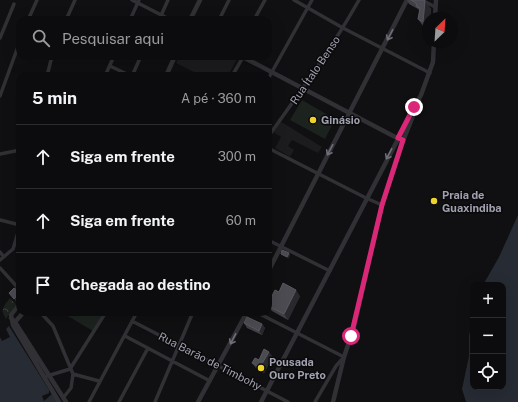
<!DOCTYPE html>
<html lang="pt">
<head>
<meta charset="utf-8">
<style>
	:root { --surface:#0c0b0d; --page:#1a191b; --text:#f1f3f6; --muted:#9a9b9d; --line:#2c2b2e }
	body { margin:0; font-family:"Public Sans",sans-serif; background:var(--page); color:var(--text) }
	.controls { position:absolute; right:12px; bottom:12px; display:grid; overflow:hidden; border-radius:8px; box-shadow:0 4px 16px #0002 }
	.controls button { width:36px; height:36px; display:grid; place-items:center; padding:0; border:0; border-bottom:1px solid var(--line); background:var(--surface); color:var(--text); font:20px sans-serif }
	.compass { position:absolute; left:422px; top:12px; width:36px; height:36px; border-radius:50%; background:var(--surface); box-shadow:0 4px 16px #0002; rotate:25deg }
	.stop { position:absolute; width:12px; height:12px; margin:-9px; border:3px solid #db2777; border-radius:50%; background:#fff }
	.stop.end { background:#db2777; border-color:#fff; box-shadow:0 1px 4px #0008 }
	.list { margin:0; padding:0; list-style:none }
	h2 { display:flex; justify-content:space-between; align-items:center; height:52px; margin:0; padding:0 16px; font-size:17px }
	h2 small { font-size:13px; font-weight:400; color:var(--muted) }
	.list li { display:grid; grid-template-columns:26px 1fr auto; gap:12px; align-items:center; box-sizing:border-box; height:64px; padding:0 16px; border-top:1px solid var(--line) }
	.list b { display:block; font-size:15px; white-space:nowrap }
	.list em { font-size:13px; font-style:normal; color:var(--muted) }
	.icon { flex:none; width:22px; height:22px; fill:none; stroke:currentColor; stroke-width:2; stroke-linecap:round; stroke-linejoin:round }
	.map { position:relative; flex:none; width:518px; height:402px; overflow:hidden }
	.search { position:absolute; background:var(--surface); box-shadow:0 4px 16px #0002; left:16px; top:16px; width:256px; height:44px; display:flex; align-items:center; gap:10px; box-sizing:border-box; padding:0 14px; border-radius:12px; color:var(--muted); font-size:15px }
	.panel { position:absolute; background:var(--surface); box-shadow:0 4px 16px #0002; left:16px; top:72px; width:256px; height:244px; border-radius:12px }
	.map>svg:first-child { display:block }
</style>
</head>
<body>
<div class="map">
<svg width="518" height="402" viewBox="0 0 518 402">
	<defs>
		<pattern id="park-crowns" width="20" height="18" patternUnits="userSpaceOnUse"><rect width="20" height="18" fill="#1c231e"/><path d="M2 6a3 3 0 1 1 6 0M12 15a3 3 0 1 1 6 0" fill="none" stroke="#3a403c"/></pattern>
	</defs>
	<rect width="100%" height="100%" fill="#100f11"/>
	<path fill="#1c1b1d" d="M180 56H231L237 59 228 76H202L176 63Z
		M280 121 322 147 318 153 292 140 288 146 294 150 290 157 275 148 281 137 273 132Z"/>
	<path fill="url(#park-crowns)" d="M10 298 16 304 6 319C0 309 3 307 10 298Z"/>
	<path fill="#1c231e" d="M302 100 335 119 325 139 290 120Z
		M61 312H104L93 331Z"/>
	<path fill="#262b34" d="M518 215V402H466L462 389 469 356V336L473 314V387H503V285H483L499 257Z
		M9 326 49 390V393L42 396 44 401 52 394 57 402H0V337L2 341 10 337 6 329Z"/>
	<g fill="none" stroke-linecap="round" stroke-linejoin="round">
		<path stroke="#313035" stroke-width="3.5" d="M132 0 171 20
			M294 0 343 28 430 73
			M422 0 435 7
			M28 20 37 0
			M66 20 75 0
			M130 20 139 0
			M159 20 168 0
			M219 20 229 0
			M254 20 265 0
			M0 38 14 4
			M110 66 131 76
			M47 76 52 56
			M105 76 114 56
			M132 76 141 56
			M232 76 243 57
			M268 79 312 0
			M0 96 20 41
			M268 137C300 92 332 48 359 0
			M268 148 366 198 382 205
			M0 154 20 150
			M0 220 20 225
			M268 240 330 271
			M0 252 4 257
			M0 260 13 249 20 226
			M0 268 20 290
			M40 312 53 326 73 374 71 388 63 398
			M256 312 344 357 336 366 315 402
			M132 321 288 402
			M125 336 210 381
			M73 374 99 381
			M44 377 70 369 106 312
			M89 402 137 312
			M119 402 148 348
			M155 402 193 312"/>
		<path stroke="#313035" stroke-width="4.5" d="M435 18 436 0
			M190 20 200 0
			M241 56 399 139
			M166 76 175 56
			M268 272 407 0
			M20 303 11 315 13 325 59 402
			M11 318 15 322 66 402
			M14 323 24 312
			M198 402 247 312
			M261 402 421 95 433 62 434 42
			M333 402 344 357 354 327 382 205 403 141 419 101"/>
	</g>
	<path fill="#414046" d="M407 0H424L431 9 430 18H428V29L423 26 418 19 420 11 418 9 409 4Z
		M279 292 300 296 288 320 272 311 268 306V304Z
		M244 323 262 324 265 328 262 335 247 328Z
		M273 357 264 373 256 368 252 363 259 360Z"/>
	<path fill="#29282c" d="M425 1 431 9 430 18H428V29L423 22Z
		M289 253 290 255 288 259 287 257Z
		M296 290 300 296 288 320 284 314Z
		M20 292V298L16 302 14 299Z
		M262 324 265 328 262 335 259 331Z
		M269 352 273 357 264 373 260 367Z"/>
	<path fill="#4c4b52" stroke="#595860" d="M411 0H424L425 1 423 22 418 19 420 8 417 7 416 3Z
		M282 250 289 253 287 257 281 254Z
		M283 283 296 290 284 314 268 306V304L275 290 279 292Z
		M14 288 20 292 14 299 9 293Z
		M247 317 262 324 259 331 244 323Z
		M264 349 269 352 260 367 252 363 255 358 259 360Z"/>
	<defs><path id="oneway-shaft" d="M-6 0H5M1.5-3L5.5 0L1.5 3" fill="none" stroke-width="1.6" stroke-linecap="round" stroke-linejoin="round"/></defs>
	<g stroke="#6f6f79">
		<use href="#oneway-shaft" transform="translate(390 35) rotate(117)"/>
		<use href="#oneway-shaft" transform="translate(330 150) rotate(118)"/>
		<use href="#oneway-shaft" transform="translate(389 154) rotate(118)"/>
		<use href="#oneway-shaft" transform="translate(233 339) rotate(117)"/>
	</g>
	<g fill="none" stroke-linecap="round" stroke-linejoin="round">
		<path stroke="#db2777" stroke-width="5" d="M351 336 382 205 403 140 398 138 414 107"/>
	</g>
	<g fill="#edd32b" stroke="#0b0a0b" stroke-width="1.5">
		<circle cx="313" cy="120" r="4"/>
		<circle cx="434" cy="201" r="4"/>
		<circle cx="261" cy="368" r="4"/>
	</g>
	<g text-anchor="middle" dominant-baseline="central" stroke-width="3" stroke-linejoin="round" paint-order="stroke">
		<g font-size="11" fill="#a1a2b1" stroke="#0b0a0b">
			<text transform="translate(315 70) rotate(-56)">Rua Ítalo Benso</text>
			<text transform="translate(210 361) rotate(27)">Rua Barão de Timbohy</text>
		</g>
		<g font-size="11" font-weight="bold" fill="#a1a2b1" stroke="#0b0a0b" text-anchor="start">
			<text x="321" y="120">Ginásio</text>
			<text x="442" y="195">Praia de<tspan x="442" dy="13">Guaxindiba</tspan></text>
			<text x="269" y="362">Pousada<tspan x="269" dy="13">Ouro Preto</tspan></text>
		</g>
	</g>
</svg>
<div class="controls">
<button>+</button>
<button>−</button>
<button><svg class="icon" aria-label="locate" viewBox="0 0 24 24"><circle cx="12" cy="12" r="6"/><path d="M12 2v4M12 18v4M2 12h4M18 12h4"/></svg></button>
</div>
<svg class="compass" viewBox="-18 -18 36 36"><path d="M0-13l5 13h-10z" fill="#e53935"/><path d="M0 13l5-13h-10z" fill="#9a9b9d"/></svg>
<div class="stop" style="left:351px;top:336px"></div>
<div class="stop end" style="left:414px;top:107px"></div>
<div class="search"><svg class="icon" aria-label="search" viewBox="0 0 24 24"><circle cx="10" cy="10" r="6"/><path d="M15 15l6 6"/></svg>Pesquisar aqui</div>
<section class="panel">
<h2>5 min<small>A pé · 360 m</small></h2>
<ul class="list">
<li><svg class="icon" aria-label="ahead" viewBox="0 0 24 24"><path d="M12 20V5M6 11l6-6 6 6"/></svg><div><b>Siga em frente</b></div><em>300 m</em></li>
<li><svg class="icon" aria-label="ahead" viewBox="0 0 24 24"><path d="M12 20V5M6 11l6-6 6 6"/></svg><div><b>Siga em frente</b></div><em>60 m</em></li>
<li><svg class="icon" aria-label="arrive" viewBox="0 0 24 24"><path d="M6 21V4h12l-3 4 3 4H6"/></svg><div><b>Chegada ao destino</b></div></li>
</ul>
</section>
</div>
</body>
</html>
